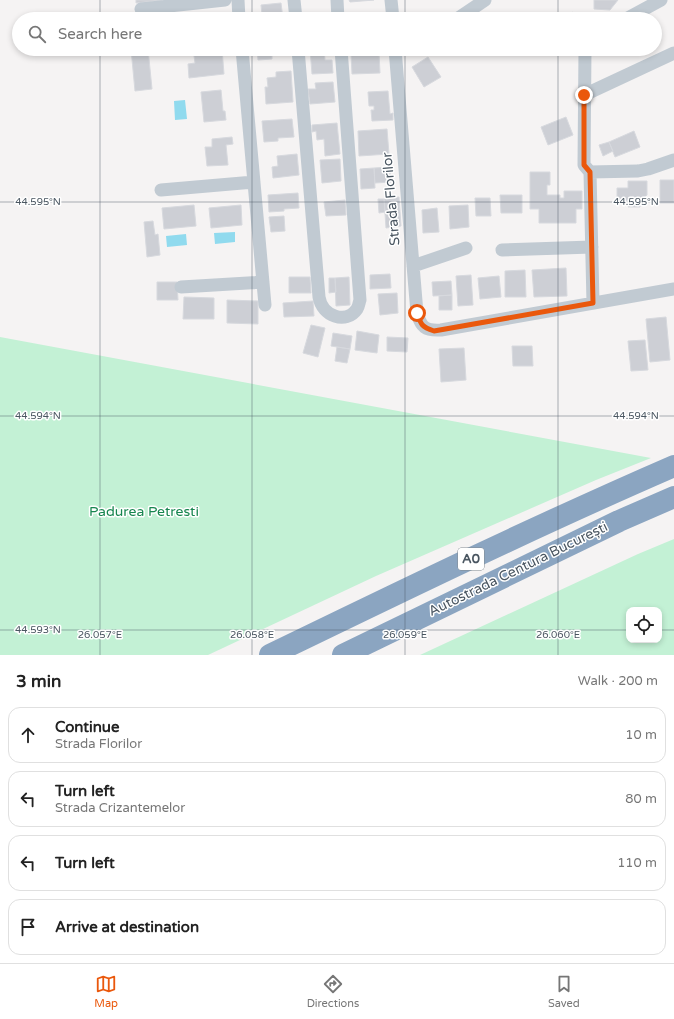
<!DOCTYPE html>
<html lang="en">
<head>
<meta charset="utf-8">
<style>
	:root { --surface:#fff; --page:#f2f2f2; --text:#222; --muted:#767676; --line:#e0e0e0; --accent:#ea580c }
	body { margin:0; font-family:"Varela Round",sans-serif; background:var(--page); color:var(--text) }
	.controls { position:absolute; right:12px; bottom:12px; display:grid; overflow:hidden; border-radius:8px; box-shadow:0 2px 6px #0003 }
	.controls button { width:36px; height:36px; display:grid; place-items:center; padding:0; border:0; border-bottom:1px solid var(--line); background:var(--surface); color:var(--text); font:20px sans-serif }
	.stop { position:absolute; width:12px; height:12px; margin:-9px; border:3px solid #ea580c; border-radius:50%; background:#fff }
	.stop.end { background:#ea580c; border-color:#fff; box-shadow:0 1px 4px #0008 }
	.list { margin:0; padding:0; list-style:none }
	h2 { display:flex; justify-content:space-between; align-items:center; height:52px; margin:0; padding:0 16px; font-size:17px }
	h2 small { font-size:13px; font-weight:400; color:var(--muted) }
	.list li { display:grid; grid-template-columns:26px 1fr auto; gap:12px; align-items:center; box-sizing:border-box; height:56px; margin:0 8px 8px; padding:0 8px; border:1px solid var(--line); border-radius:12px }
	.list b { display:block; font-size:15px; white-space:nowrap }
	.list p { margin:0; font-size:13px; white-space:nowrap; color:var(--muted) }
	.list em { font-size:13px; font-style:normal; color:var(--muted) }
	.icon { flex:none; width:22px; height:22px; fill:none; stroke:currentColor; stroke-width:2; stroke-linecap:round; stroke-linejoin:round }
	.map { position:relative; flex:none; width:674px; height:655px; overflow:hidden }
	.search { position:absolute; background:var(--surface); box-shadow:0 2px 6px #0003; left:12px; right:12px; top:12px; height:44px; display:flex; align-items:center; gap:10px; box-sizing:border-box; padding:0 14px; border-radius:22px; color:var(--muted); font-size:15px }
	.sheet { height:308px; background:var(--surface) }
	nav { display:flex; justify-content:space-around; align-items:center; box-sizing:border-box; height:56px; border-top:1px solid var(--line); background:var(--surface); font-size:11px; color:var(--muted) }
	nav a { display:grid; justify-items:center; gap:2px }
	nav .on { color:var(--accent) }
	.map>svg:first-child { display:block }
</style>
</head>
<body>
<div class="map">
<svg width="674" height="655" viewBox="0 0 674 655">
	<rect width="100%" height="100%" fill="#f5f3f3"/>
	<path fill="#c3f1d5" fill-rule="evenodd" d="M0 337 651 458 596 480 376 576 208 655H0Z
		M674 539V655H420L638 554ZM629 610H659V640H629Z"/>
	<path fill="#90daee" d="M185 100 187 119 175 120 174 101Z
		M235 232V242L215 244 214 233Z
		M186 234 187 245 167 247 166 236Z"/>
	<path fill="#cdcfd5" stroke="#d7d9de" d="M136 0H162L136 3Z
		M349 0H374L350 2Z
		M594 0H618L610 10 594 9Z
		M281 3 283 19H258L257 16 262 15 261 5Z
		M573 12 577 19H563Z
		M370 15 371 19H351V17Z
		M131 49H148L152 89 135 91Z
		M193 49H222L224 74 189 78 188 64 195 63Z
		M257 49H288L289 52 272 53V59L258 60Z
		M310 49H324L325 60H332L333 73 312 74Z
		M379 53 380 73 352 74 351 54Z
		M428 57 441 77 424 87 412 67Z
		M291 71 293 102 266 104 265 87H268L267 78 276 77V72Z
		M333 82 335 102 310 104 308 89H316L315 83Z
		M221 90 223 111H225L226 120 204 122 201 92Z
		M388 91 390 114 393 113V120L372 121 371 110H374V106H369L368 92Z
		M566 117 573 135 548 145 541 127Z
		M292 119 294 137 278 138V141L264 142 262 121Z
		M337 123 340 154 325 156 324 139 317 140 316 131 312 132V125Z
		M387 129 389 154 359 156 358 131Z
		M634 131 640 147 615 157 609 142Z
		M232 137 233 144 226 145 228 165 207 166 205 147H212V139Z
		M609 142 613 151 603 156 599 145Z
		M297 154 299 175 273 178 272 167 278 166 277 156Z
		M340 159 341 181 322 183 320 160Z
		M390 167 391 182 375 183 374 168Z
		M374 168 375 188 361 189 360 169Z
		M530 172H550V185H547V195H560V198H564V191H582V209H576V223H539V209H530Z
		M660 180H674V203H660Z
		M628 181H647V195L640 202V207H628V201H617V188H628Z
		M298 193 299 208 284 209V211L269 212 268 195Z
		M500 195H522V213H501Z
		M399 197 401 226 386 228 384 199Z
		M475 198H490L491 216H476Z
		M378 199H384L385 212 379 213Z
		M345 200 346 215 326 216 324 202Z
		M194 205 196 226 164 229 162 208Z
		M241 205 242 225 211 228 209 208Z
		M468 205 469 227 450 229 449 206Z
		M437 208 439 232 423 233 422 210Z
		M284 216 285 231 271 232 269 217Z
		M153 221 155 235 158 234 160 255 147 257 144 222Z
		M566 268 567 296 534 297 532 270Z
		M525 270 526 297H505V271Z
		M390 274 391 288 370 289V275Z
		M471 275 473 305 458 306 456 276Z
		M499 276 501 297 480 299 478 278Z
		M289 277H310L311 293H289Z
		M349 277 350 305 336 306 335 278Z
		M329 278H335L336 292 329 293Z
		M451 281 452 295 433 296 432 282Z
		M157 282H177L178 300H157Z
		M397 293 398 313 380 315 378 294Z
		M452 295V310H439V296Z
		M184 297 214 298V319H183Z
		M227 300 258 301V324L227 323Z
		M313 301 314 316 284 317 283 303Z
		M666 317 670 360 650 362 646 319Z
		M311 325 325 328 318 357 303 353Z
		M357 331 379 335 377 353 355 350Z
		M333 333 352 336 350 349 331 346Z
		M387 337 408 338 407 352 387 351Z
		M645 340 648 370 631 371 628 341Z
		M512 346H532L533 366H513Z
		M337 347 350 349 347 363 335 361Z
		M464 348 466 380 441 382 439 349Z"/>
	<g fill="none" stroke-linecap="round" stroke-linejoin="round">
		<path stroke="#c1cad2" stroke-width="13" d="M238 0 239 19
			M294 0 296 19
			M337 0 338 19
			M391 0 393 19
			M141 9 225 0
			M457 19 485 0
			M626 19 661 0
			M242 49 265 305
			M298 49 319 297C322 316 346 325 357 309 359 306 359 302 360 300L341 49
			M395 49 417 313C421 327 425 331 441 330L674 289
			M585 49 584 165 590 172 593 303
			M584 95 674 53
			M590 172 638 171 648 169 674 160
			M161 190 254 182
			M502 250 592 247
			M413 266 466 248
			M181 287 263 282"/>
		<path stroke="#8ba5c1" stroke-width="22" d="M270 655C404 590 538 525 674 466
			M343 655 619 521 674 497"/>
	</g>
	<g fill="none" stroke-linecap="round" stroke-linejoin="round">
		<path stroke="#ea580c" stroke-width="5" d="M417 313C421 325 422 327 434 331L593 303 590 172 584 165V95"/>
	</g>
	<path fill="none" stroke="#4a5661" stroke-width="1" stroke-opacity="0.45" d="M100 0V19M252 0V19M405 0V19M558 0V19M100 49V655M252 49V655M405 49V655M558 49V655M0 202H674M0 416H674M0 630H629M659 630H674"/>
	<g text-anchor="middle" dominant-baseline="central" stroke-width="3" stroke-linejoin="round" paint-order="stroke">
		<rect fill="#fff" stroke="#808990" stroke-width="1" x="458" y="548" width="26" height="22" rx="3"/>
		<g font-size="13" font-weight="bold" fill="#4a5661">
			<text x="471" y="559">A0</text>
		</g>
		<g font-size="14" fill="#4a5661" stroke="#fff">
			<text transform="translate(391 199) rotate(-95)">Strada Florilor</text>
			<text transform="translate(518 569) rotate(-26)">Autostrada Centura București</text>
		</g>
		<g font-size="14" fill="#17864f" stroke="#fff">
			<text x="144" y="511">Padurea Petresti</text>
		</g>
	</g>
	<g font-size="10" text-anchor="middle" fill="#4a5661" stroke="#fff" stroke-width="3" stroke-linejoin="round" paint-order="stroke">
		<text x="38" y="205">44.595°N</text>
		<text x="636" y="205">44.595°N</text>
		<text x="38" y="419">44.594°N</text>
		<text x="636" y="419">44.594°N</text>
		<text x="38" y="633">44.593°N</text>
		<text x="100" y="638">26.057°E</text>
		<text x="252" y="638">26.058°E</text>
		<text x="405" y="638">26.059°E</text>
		<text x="558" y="638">26.060°E</text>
	</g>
</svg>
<div class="controls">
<button><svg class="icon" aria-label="locate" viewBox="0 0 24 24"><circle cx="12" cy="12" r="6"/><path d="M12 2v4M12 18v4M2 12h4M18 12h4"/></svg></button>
</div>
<div class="stop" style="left:417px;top:313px"></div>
<div class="stop end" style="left:584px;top:95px"></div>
<div class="search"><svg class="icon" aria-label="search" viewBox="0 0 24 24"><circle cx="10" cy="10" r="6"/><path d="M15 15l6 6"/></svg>Search here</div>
</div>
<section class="sheet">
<h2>3 min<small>Walk · 200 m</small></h2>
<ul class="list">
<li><svg class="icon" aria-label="ahead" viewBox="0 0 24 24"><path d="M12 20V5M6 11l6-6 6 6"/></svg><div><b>Continue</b><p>Strada Florilor</p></div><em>10 m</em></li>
<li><svg class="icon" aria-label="left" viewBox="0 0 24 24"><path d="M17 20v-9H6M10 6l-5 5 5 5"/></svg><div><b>Turn left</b><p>Strada Crizantemelor</p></div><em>80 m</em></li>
<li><svg class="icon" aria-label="left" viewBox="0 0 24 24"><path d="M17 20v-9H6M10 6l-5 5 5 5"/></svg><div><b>Turn left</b></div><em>110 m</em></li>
<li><svg class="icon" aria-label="arrive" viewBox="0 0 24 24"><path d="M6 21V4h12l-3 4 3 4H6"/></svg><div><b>Arrive at destination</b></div></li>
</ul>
</section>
<nav>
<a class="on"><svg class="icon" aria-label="map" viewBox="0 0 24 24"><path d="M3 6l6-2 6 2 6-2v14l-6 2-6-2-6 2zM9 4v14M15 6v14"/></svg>Map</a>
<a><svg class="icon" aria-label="directions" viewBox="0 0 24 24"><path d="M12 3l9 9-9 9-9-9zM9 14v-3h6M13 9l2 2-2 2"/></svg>Directions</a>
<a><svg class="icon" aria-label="saved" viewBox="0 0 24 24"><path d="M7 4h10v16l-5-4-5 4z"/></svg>Saved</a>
</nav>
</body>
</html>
